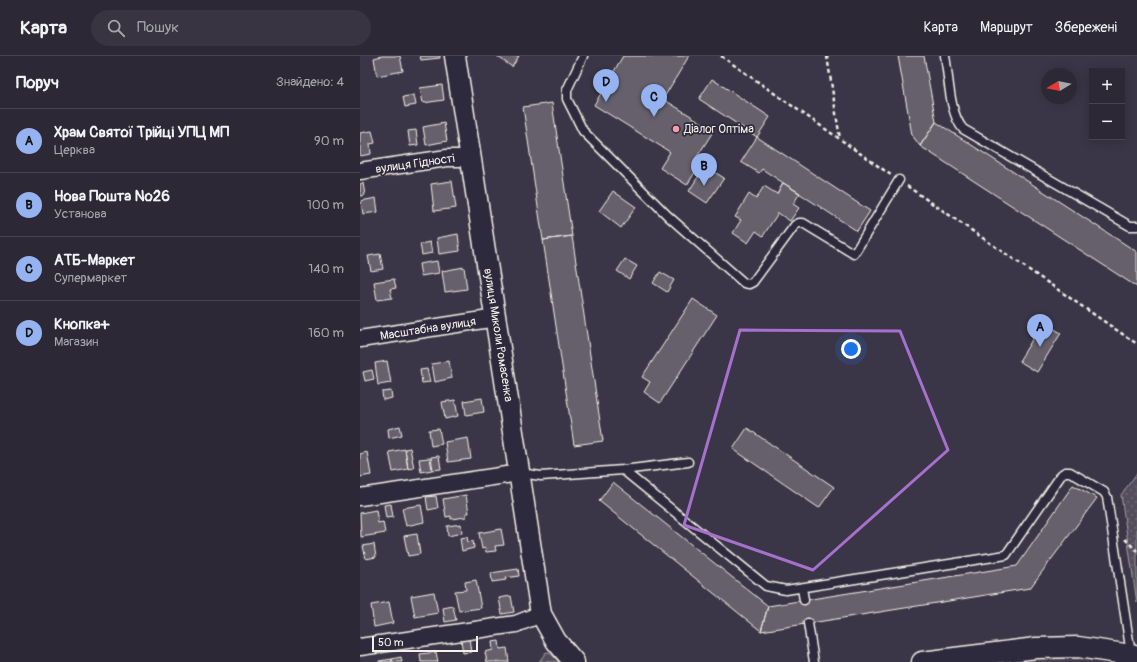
<!DOCTYPE html>
<html lang="uk">
<head>
<meta charset="utf-8">
<style>
	:root { --surface:#2c2835; --page:#383441; --text:#f1f3f6; --muted:#a6a6ad; --line:#484450; --accent:#95b2f1 }
	body { margin:0; font-family:Pangolin,sans-serif; background:var(--page); color:var(--text) }
	.controls { position:absolute; right:12px; top:12px; display:grid; overflow:hidden; border-radius:0px; box-shadow:0 2px 10px #0003 }
	.controls button { width:36px; height:36px; display:grid; place-items:center; padding:0; border:0; border-bottom:1px solid var(--line); background:var(--surface); color:var(--text); font:20px sans-serif }
	.compass { position:absolute; left:681px; top:12px; width:36px; height:36px; border-radius:50%; background:var(--surface); box-shadow:0 2px 10px #0003; rotate:260deg }
	.scale { position:absolute; left:12px; bottom:10px; width:106px; box-sizing:border-box; padding-left:4px; border:2px solid #f4f1e8; border-top:0; font-size:11px; line-height:14px; white-space:nowrap; color:#f4f1e8; -webkit-text-stroke:3px #2f2a3d; paint-order:stroke }
	.you { position:absolute; left:491px; top:293px; width:14px; height:14px; margin:-10px; border:3px solid #fff; border-radius:50%; background:#1a73e8; box-shadow:0 0 0 6px #1a73e833 }
	.badge { display:grid; place-items:center; width:26px; height:26px; border-radius:50%; background:var(--accent); color:#111; font-size:13px; font-weight:700 }
	.pin { position:absolute; translate:-50% -33px; filter:drop-shadow(0 1px 2px #0008) }
	.pin::after { content:''; position:absolute; top:21px; width:14px; height:12px; background:inherit; clip-path:polygon(0 0,100% 0,50% 100%) }
	.list { margin:0; padding:0; list-style:none }
	h2 { display:flex; justify-content:space-between; align-items:center; height:52px; margin:0; padding:0 16px; font-size:17px }
	h2 small { font-size:13px; font-weight:400; color:var(--muted) }
	.list li { display:grid; grid-template-columns:26px 1fr auto; gap:12px; align-items:center; box-sizing:border-box; height:64px; padding:0 16px; border-top:1px solid var(--line) }
	.list b { display:block; font-size:15px; white-space:nowrap }
	.list p { margin:0; font-size:13px; white-space:nowrap; color:var(--muted) }
	.list em { font-size:13px; font-style:normal; color:var(--muted) }
	.icon { flex:none; width:22px; height:22px; fill:none; stroke:currentColor; stroke-width:2; stroke-linecap:round; stroke-linejoin:round }
	.map { position:relative; flex:none; width:777px; height:606px; overflow:hidden }
	header { display:flex; align-items:center; gap:24px; box-sizing:border-box; height:56px; padding:0 20px; background:var(--surface); border-bottom:1px solid var(--line) }
	header strong { font-size:19px }
	nav { display:flex; gap:22px; margin-inline-start:auto; font-size:14px }
	.search { width:280px; height:36px; background:var(--page); display:flex; align-items:center; gap:10px; box-sizing:border-box; padding:0 14px; border-radius:22px; color:var(--muted); font-size:15px }
	main { display:flex }
	aside { flex:1; background:var(--surface) }
	.map>svg:first-child { display:block }
</style>
</head>
<body>
<header>
<strong>Карта</strong>
<div class="search"><svg class="icon" aria-label="search" viewBox="0 0 24 24"><circle cx="10" cy="10" r="6"/><path d="M15 15l6 6"/></svg>Пошук</div>
<nav><a>Карта</a><a>Маршрут</a><a>Збережені</a></nav>
</header>
<main>
<aside>
<h2>Поруч<small>Знайдено: 4</small></h2>
<ul class="list">
<li><span class="badge">A</span><div><b>Храм Святої Трійці УПЦ МП</b><p>Церква</p></div><em>90 m</em></li>
<li><span class="badge">B</span><div><b>Нова Пошта №26</b><p>Установа</p></div><em>100 m</em></li>
<li><span class="badge">C</span><div><b>АТБ-Маркет</b><p>Супермаркет</p></div><em>140 m</em></li>
<li><span class="badge">D</span><div><b>Кнопка+</b><p>Магазин</p></div><em>160 m</em></li>
</ul>
</aside>
<div class="map">
<svg width="777" height="606" viewBox="0 0 777 606">
	<defs>
		<pattern id="forest-firs" width="22" height="20" patternUnits="userSpaceOnUse"><rect width="22" height="20" fill="#534e5c"/><path d="M5 1l3.5 6h-7zM16 11l3.5 6h-7z" fill="#6c6873"/></pattern>
		<pattern id="park-dots" width="8" height="8" patternUnits="userSpaceOnUse"><rect width="8" height="8" fill="#534e5c"/><path d="M2 2h.1M6 6h.1" fill="none" stroke="#6c6873" stroke-width="1.8" stroke-linecap="round"/></pattern>
	</defs>
	<rect width="100%" height="100%" fill="#3b3647"/>
	<filter id="ink" filterUnits="userSpaceOnUse"><feTurbulence type="fractalNoise" baseFrequency=".025" numOctaves="2"/><feDisplacementMap in="SourceGraphic" scale="8" xChannelSelector="R" yChannelSelector="G"/><feConvolveMatrix kernelMatrix="1 2 1 2 8 2 1 2 1" color-interpolation-filters="sRGB"/></filter>
	<g filter="url(#ink)">
		<path fill="#484352" d="M706 598 751 606H599Z"/>
		<path fill="url(#forest-firs)" stroke="#a4a0a2" d="M186 596 190 597 199 606H179Z"/>
		<path fill="url(#park-dots)" stroke="#a4a0a2" d="M777 417V547L761 439Z"/>
		<path fill="#65616c" stroke="#f4f1e8" d="M22 0H40L43 15 17 20 14 2Z
			M60 0H80V2L61 4Z
			M137 0H159L152 11Z
			M263 0H329L303 43 354 74 335 104 341 107 327 129 300 112 310 96 234 49Z
			M538 0H564L576 66 560 90 552 79Z
			M352 23 410 61 397 81 339 43Z
			M82 29 84 44 63 47 60 32Z
			M54 39 56 49 45 51 43 41Z
			M192 47 212 180 183 184 163 51Z
			M576 66 777 196V231L560 90Z
			M84 67 87 85 66 89 63 71Z
			M56 74 58 89 50 90 48 75Z
			M12 75 15 87 10 88 11 98 0 100V77Z
			M397 81 510 155 497 175 402 113 399 117 381 106Z
			M345 110 364 122 347 147 329 135Z
			M92 125 96 152 74 155 71 128Z
			M3 127 5 139 0 140V128Z
			M423 127 440 137 433 148 439 152 430 165 418 157 403 180 396 175 388 187 373 177 381 164 375 161 389 138 396 143 404 130 417 138Z
			M253 135 276 151 261 172 239 155Z
			M16 142 18 156 3 158 1 145Z
			M98 178 100 195 79 198 77 182Z
			M212 180 243 385 214 389 183 184Z
			M70 186 72 197 62 199 60 188Z
			M20 198 23 213 11 215 8 200Z
			M265 203 277 210 269 223 257 215Z
			M77 205 79 217 61 220 59 208Z
			M104 211 107 233 85 236 82 215Z
			M300 216 314 224 307 236 293 227Z
			M34 223 36 232 30 233 32 242 17 244 14 226Z
			M333 243 357 259 300 347 284 336 290 326 282 321Z
			M683 266 701 277 677 316 659 305Z
			M27 305 31 327 18 329 15 307Z
			M89 305 92 322 75 326 72 308Z
			M67 313 70 326 62 327 60 314Z
			M12 314 14 323 5 325 3 316Z
			M31 335 32 342 23 344 22 336Z
			M122 342 124 356 106 359 104 345Z
			M95 344 98 360 85 363 82 346Z
			M40 370 42 379 29 382 28 373Z
			M387 372 474 431 459 452 373 393Z
			M79 373 82 388 71 390 69 374Z
			M108 382 111 403 88 406 85 386Z
			M50 392 54 412 48 413 45 393Z
			M45 393 48 413 33 416 29 396Z
			M7 396 11 419 0 421V398Z
			M79 400 81 413 73 414 71 401Z
			M70 402 72 414 61 416 59 403Z
			M253 426 408 550 401 575 239 445Z
			M713 429 737 442 670 532 401 575 408 550 657 510Z
			M106 439 109 457H106V461L91 463V460L86 461 83 443Z
			M76 440 78 452 68 454 66 441Z
			M31 448 33 461 26 462 24 449Z
			M61 449 64 466 46 470 42 452Z
			M16 454 18 467 23 466 25 477 1 481 0 457Z
			M101 468 102 477 88 480 87 470Z
			M141 473 144 489 135 490 136 495 126 496 125 492 122 493 119 477Z
			M57 478 60 498 48 500 44 480Z
			M107 481 108 486 113 485 114 492 102 495 100 482Z
			M14 488 16 501 6 503 3 490Z
			M158 513 159 520 145 522 146 524 132 526 131 517Z
			M116 524 121 552 99 555 95 535 106 534 105 526Z
			M74 536 78 557 55 561 51 540Z
			M151 540 154 556 142 558 139 542Z
			M29 546 33 567 14 571 11 549Z
			M93 550 96 564 85 566 83 552Z
			M109 582 111 596 103 597 101 584Z
			M139 585 140 593 147 592 149 606H127L125 596 133 594 132 586Z
			M76 596 78 606H61L60 598Z
			M41 601 42 606H32V603Z
			M32 603V606H19V605Z"/>
		<g fill="none" stroke-linecap="round" stroke-linejoin="round">
			<g stroke="#f4f1e8" stroke-width="11">
				<path id="service" d="M223 0 207 34V43L223 75 308 160 384 227 389 228 393 226 435 169 439 167H443L494 198 539 124
					M585 0C589 21 589 57 603 73L770 170H777
					M263 414 406 530 426 534 646 499 702 418 705 416H710L744 436 747 441 771 598
					M160 417 181 420 263 414 328 406
					M442 532 444 544
					M448 567 454 606"/>
			</g>
			<g stroke="#f4f1e8" stroke-width="19">
				<path id="minor" d="M0 115 87 102H111
					M0 283 136 262
					M0 441 159 417
					M0 591 156 568 181 558"/>
			</g>
			<g stroke="#f4f1e8" stroke-width="23">
				<path id="tertiary" d="M95 0 181 558 196 585 214 606
					M562 606 676 592 718 591 771 599 777 601"/>
			</g>
			<path stroke="#f4f1e8" stroke-width="2.5" stroke-dasharray="4 3" stroke-linecap="butt" d="M361 0 531 119
				M467 0 480 83
				M547 130 777 288
				M765 483 777 495"/>
			<use href="#service" stroke="#2f2a3d" stroke-width="8"/>
			<use href="#minor" stroke="#2f2a3d" stroke-width="16"/>
			<use href="#tertiary" stroke="#2f2a3d" stroke-width="20"/>
		</g>
	</g>
	<path fill="none" stroke="#a571cd" stroke-width="3" stroke-linejoin="round" d="M380 274 540 275 588 394 453 514 324 469Z"/>
	<circle fill="#ff9aa2" stroke="#2f2a3d" stroke-width="1.5" cx="316" cy="73" r="4"/>
	<g text-anchor="middle" dominant-baseline="central" stroke-width="3.5" stroke-linejoin="round" paint-order="stroke">
		<g font-size="12" fill="#f4f1e8" stroke="#2f2a3d" text-anchor="start">
			<text x="324" y="73">Діалог Оптіма</text>
		</g>
		<g font-size="12" fill="#f4f1e8" stroke="#2f2a3d">
			<text transform="translate(55 108) rotate(-8)">вулиця Гідності</text>
			<text transform="translate(68 273) rotate(-9)">Масштабна вулиця</text>
			<text transform="translate(138 279) rotate(81)">вулиця Миколи Ромасенка</text>
		</g>
	</g>
</svg>
<div class="controls">
<button>+</button>
<button>−</button>
</div>
<svg class="compass" viewBox="-18 -18 36 36"><path d="M0-13l5 13h-10z" fill="#e53935"/><path d="M0 13l5-13h-10z" fill="#a6a6ad"/></svg>
<div class="scale">50 m</div>
<div class="you"></div>
<div class="pin badge" style="left:680px;top:291px">A</div>
<div class="pin badge" style="left:344px;top:130px">B</div>
<div class="pin badge" style="left:294px;top:61px">C</div>
<div class="pin badge" style="left:246px;top:46px">D</div>
</div>
</main>
</body>
</html>
